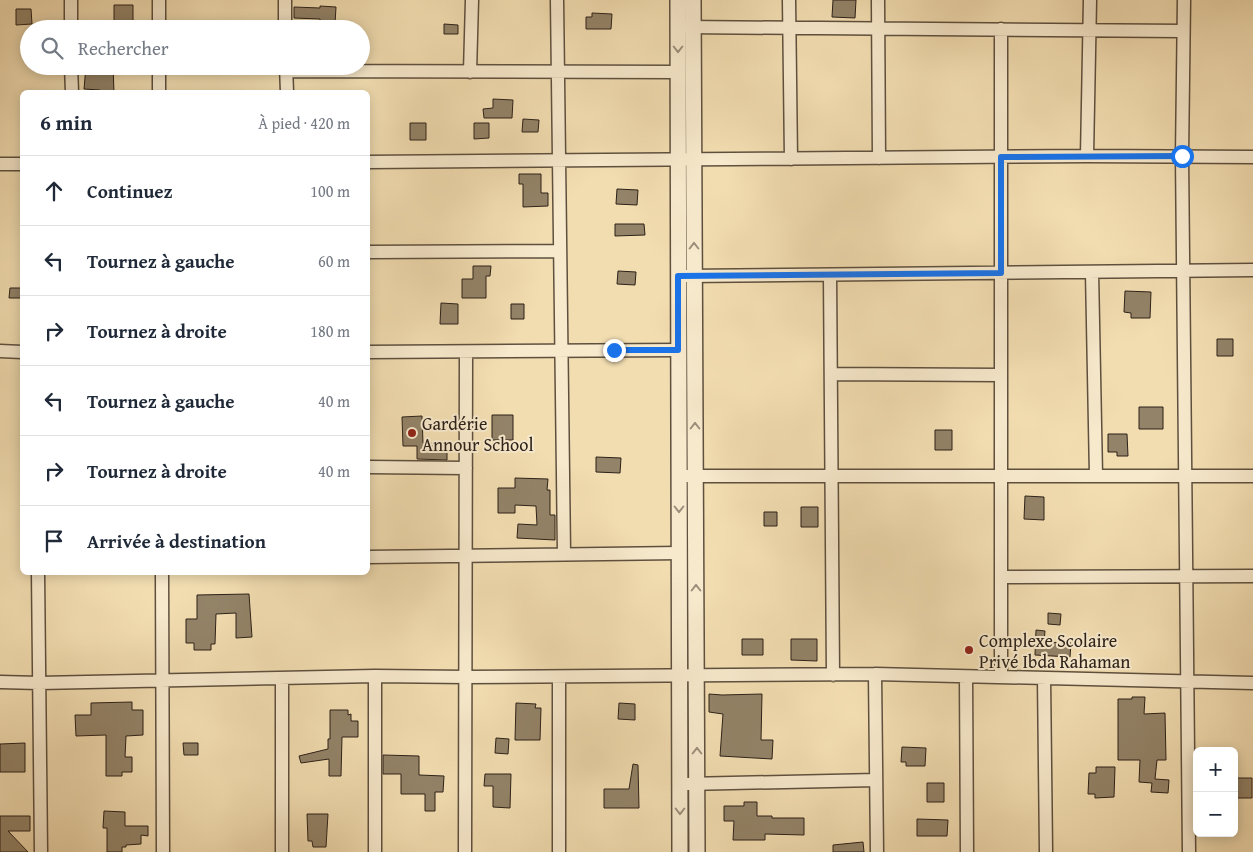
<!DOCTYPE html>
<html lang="fr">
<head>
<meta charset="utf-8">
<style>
	:root { --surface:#fff; --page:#f2f2f3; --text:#1f2937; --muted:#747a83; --line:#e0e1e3 }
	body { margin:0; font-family:"Gentium Book Plus",serif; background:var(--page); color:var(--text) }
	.controls { position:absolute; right:15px; bottom:15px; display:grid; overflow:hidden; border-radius:8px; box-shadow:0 2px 12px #0003 }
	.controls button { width:45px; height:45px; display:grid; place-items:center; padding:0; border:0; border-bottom:1px solid var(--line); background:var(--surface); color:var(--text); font:25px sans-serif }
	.stop { position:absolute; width:15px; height:15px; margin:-11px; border:4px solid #1a73e8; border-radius:50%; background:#fff }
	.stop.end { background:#1a73e8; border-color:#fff; box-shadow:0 1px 5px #0008 }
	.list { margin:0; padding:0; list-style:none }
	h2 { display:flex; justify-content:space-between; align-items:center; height:65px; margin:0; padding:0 20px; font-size:21px }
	h2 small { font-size:16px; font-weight:400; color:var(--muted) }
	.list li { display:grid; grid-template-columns:32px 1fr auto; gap:15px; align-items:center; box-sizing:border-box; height:70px; padding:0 20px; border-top:1px solid var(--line) }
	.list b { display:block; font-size:19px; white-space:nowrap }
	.list em { font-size:16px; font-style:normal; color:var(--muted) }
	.icon { flex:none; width:28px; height:28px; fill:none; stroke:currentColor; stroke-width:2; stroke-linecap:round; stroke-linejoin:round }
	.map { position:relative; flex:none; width:1253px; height:852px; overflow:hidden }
	.search { position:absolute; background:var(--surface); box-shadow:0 2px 12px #0003; left:20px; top:20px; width:350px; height:55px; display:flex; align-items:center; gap:12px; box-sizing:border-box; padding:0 18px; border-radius:28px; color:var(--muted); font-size:19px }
	.panel { position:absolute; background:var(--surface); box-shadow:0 2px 12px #0003; left:20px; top:90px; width:350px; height:485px; border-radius:8px }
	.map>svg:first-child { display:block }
</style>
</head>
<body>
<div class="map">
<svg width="1253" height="852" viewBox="0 0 1253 852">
	<rect width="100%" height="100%" fill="#f2ddb1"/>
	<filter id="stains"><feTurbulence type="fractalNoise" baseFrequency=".004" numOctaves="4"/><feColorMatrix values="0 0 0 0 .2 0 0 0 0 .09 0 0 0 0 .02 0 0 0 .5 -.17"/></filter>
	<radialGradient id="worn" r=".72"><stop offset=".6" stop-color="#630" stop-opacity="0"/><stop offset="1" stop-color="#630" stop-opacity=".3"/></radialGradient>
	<path fill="#938368" stroke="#2c2119" d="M833 0H856L855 18 832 17Z
		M114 5H133V21H114Z
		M320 6 336 7 335 24H320V19L294 18V7L320 8Z
		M16 9H31L32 24 16 25Z
		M592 13 612 14 611 29H586V17H592Z
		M444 24 458 25V34H444Z
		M86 66H113L114 92H100V90L84 89Z
		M493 99 513 100 512 118H484L483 109 493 108Z
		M523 119 539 120 538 132H522Z
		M410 123H426V140H410Z
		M474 123H489V138L474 139Z
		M519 174H541V193H548V206L523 207V184H519Z
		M617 189 638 190 637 205 616 204Z
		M615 224H644L645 235 615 236Z
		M473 266H491L490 276H486V298H462V279H473Z
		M618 271 636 272 635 285 617 284Z
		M10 288H22V298H9Z
		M1125 291 1151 292 1150 318H1131V313L1124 312Z
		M441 303 458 304V324H440Z
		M511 304H524V319H511Z
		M1217 339H1233V356H1217Z
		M1139 407H1163V429H1139Z
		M492 415H513V440H492Z
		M422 416 423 443H447V460L417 459V446H403L402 417Z
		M935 430H952V450H935Z
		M1108 434H1127L1128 456H1117V452H1108Z
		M596 457 621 458 620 473 596 472Z
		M515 478 548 479 547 490H550V515H555V540L517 538 518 524 537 525 536 506 515 505V513H498V488H515Z
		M1025 496 1044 497V520L1024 519Z
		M801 507H818V527H801Z
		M764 512H777V526H764Z
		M249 594 252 637 236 638V613L216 614 215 644H211V650H194V643H186V619H197V595Z
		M1048 613 1061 614 1060 625 1048 624Z
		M1036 630 1045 631 1044 642 1071 643 1070 657 1035 655Z
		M742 639H763V655H742Z
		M791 639H817V661L791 660Z
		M709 694 722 695 762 694 761 740H773L772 759 720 756 723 714 709 712Z
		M1132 697H1145L1144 714 1165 713 1166 760H1157L1155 779 1169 780 1168 793 1151 792 1152 783 1139 782 1140 760H1118V699H1132Z
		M132 702V710H143V735L126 736 125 757H132V772H122V776H106V735L76 736 75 715H91V703Z
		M516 703 536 704 535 708H541L540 740H515Z
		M619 703 635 704V720L618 719Z
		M330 710H348V715L351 714V721H358V737H342L341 776H329V759L301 763 299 756 328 749V739H330Z
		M496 738 509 739 508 754 495 753Z
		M25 743V772H0V744Z
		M183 743H198V755H184Z
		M902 747 926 748 925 766H906V762H901Z
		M383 755 419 756V775L444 776 443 792H435V811H425V794H401V774H383Z
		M633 764 638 765 639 808H604V789H629Z
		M1096 767H1115L1114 797 1095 798V794H1088L1089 773H1096Z
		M485 774H511L510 808 493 807V786H484Z
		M1236 778H1252V798H1236Z
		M927 783H944V802H927Z
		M744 802H757V816H772V818H804V835L765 834V840H733L734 821H724V806H744Z
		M104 811 125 812V826H148V836L141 835V844L126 845V847H122V852H107V828H103Z
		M307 814H328L326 847H313L312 841H308Z
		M0 816H30V831H8L28 852H0Z
		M917 819 948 820 947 836H917Z
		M863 842 864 852H833V845Z"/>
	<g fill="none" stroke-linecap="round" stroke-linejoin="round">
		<g stroke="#5e503f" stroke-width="15">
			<path id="minor" d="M71 0V29
				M159 0V29
				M285 0V29
				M557 0 564 554
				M789 0 791 159
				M878 0 879 158
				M1184 0 1182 156 1189 852
				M685 27 1183 31
				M71 66 72 92
				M159 66V92
				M286 66 287 92
				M286 71 678 72
				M470 72 472 0
				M1087 156 1090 0
				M368 162 1087 156 1253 157
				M0 164H22
				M368 252 560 251
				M1092 272 1096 476
				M830 275 833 675
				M686 276 1253 270
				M0 351 22 352
				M368 352 679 350
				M831 374 1001 375
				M368 467 466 468
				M686 476H1253
				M368 557 679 553
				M38 572 41 852
				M162 572 163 852
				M1001 577 1253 576
				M875 674 877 852
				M375 676V852
				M559 677V852
				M966 677 967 852
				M1001 677V29
				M282 678V852
				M1044 678 1046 852
				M0 682 39 683 375 676 466 677 875 674 1253 683
				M687 784 876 780
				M465 852 466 352"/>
		</g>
		<g stroke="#5e503f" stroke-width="18">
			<path id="tertiary" d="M678 0 680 852
				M693 0 697 852"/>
		</g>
		<use href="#minor" stroke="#f7e9cc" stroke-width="12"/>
		<use href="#tertiary" stroke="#f7e9cc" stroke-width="15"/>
	</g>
	<defs><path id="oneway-chevron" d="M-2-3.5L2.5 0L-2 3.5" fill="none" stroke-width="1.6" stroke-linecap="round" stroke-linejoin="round" transform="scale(1.25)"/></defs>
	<g stroke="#9c8f7b">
		<use href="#oneway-chevron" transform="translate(678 49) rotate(90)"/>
		<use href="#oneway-chevron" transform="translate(694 246) rotate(-90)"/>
		<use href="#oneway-chevron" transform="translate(695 426) rotate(-90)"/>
		<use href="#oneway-chevron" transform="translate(679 509) rotate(90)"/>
		<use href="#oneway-chevron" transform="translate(696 588) rotate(-90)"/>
		<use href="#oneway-chevron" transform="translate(697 751) rotate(-90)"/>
		<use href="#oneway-chevron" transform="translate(680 811) rotate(90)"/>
	</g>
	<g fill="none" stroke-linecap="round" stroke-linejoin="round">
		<path stroke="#1a73e8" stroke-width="6" d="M614 350H678V276L1001 273V157L1182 156"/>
	</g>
	<g fill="#8f2418" stroke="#f7e9cc" stroke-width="2">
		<circle cx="412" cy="433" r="5"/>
		<circle cx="969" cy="650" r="5"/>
	</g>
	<g text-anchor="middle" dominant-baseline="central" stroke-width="4" stroke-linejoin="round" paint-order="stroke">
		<g font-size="18" fill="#2c2119" stroke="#f7e9cc" text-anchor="start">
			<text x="422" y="423">Gardérie<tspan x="422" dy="21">Annour School</tspan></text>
			<text x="979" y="640">Complexe Scolaire<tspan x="979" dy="21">Privé Ibda Rahaman</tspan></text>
		</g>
	</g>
	<rect width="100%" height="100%" filter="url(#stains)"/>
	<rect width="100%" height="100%" fill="url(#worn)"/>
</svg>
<div class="controls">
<button>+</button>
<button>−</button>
</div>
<div class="stop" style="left:1182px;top:156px"></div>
<div class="stop end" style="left:614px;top:350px"></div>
<div class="search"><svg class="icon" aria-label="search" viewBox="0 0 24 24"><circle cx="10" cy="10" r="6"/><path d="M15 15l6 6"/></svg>Rechercher</div>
<section class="panel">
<h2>6 min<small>À pied · 420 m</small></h2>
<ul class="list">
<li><svg class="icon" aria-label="ahead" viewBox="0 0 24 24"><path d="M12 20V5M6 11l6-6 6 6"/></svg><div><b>Continuez</b></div><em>100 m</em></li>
<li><svg class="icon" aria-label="left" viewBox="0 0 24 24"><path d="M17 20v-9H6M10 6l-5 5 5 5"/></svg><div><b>Tournez à gauche</b></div><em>60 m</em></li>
<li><svg class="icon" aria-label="right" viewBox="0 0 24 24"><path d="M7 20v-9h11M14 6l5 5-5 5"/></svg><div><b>Tournez à droite</b></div><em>180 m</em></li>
<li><svg class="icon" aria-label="left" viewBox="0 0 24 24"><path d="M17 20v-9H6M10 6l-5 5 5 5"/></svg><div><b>Tournez à gauche</b></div><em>40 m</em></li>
<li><svg class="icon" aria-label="right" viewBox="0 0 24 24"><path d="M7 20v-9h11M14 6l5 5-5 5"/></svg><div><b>Tournez à droite</b></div><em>40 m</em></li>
<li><svg class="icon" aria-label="arrive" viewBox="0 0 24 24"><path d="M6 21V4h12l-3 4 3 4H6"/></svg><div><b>Arrivée à destination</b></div></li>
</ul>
</section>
</div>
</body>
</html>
